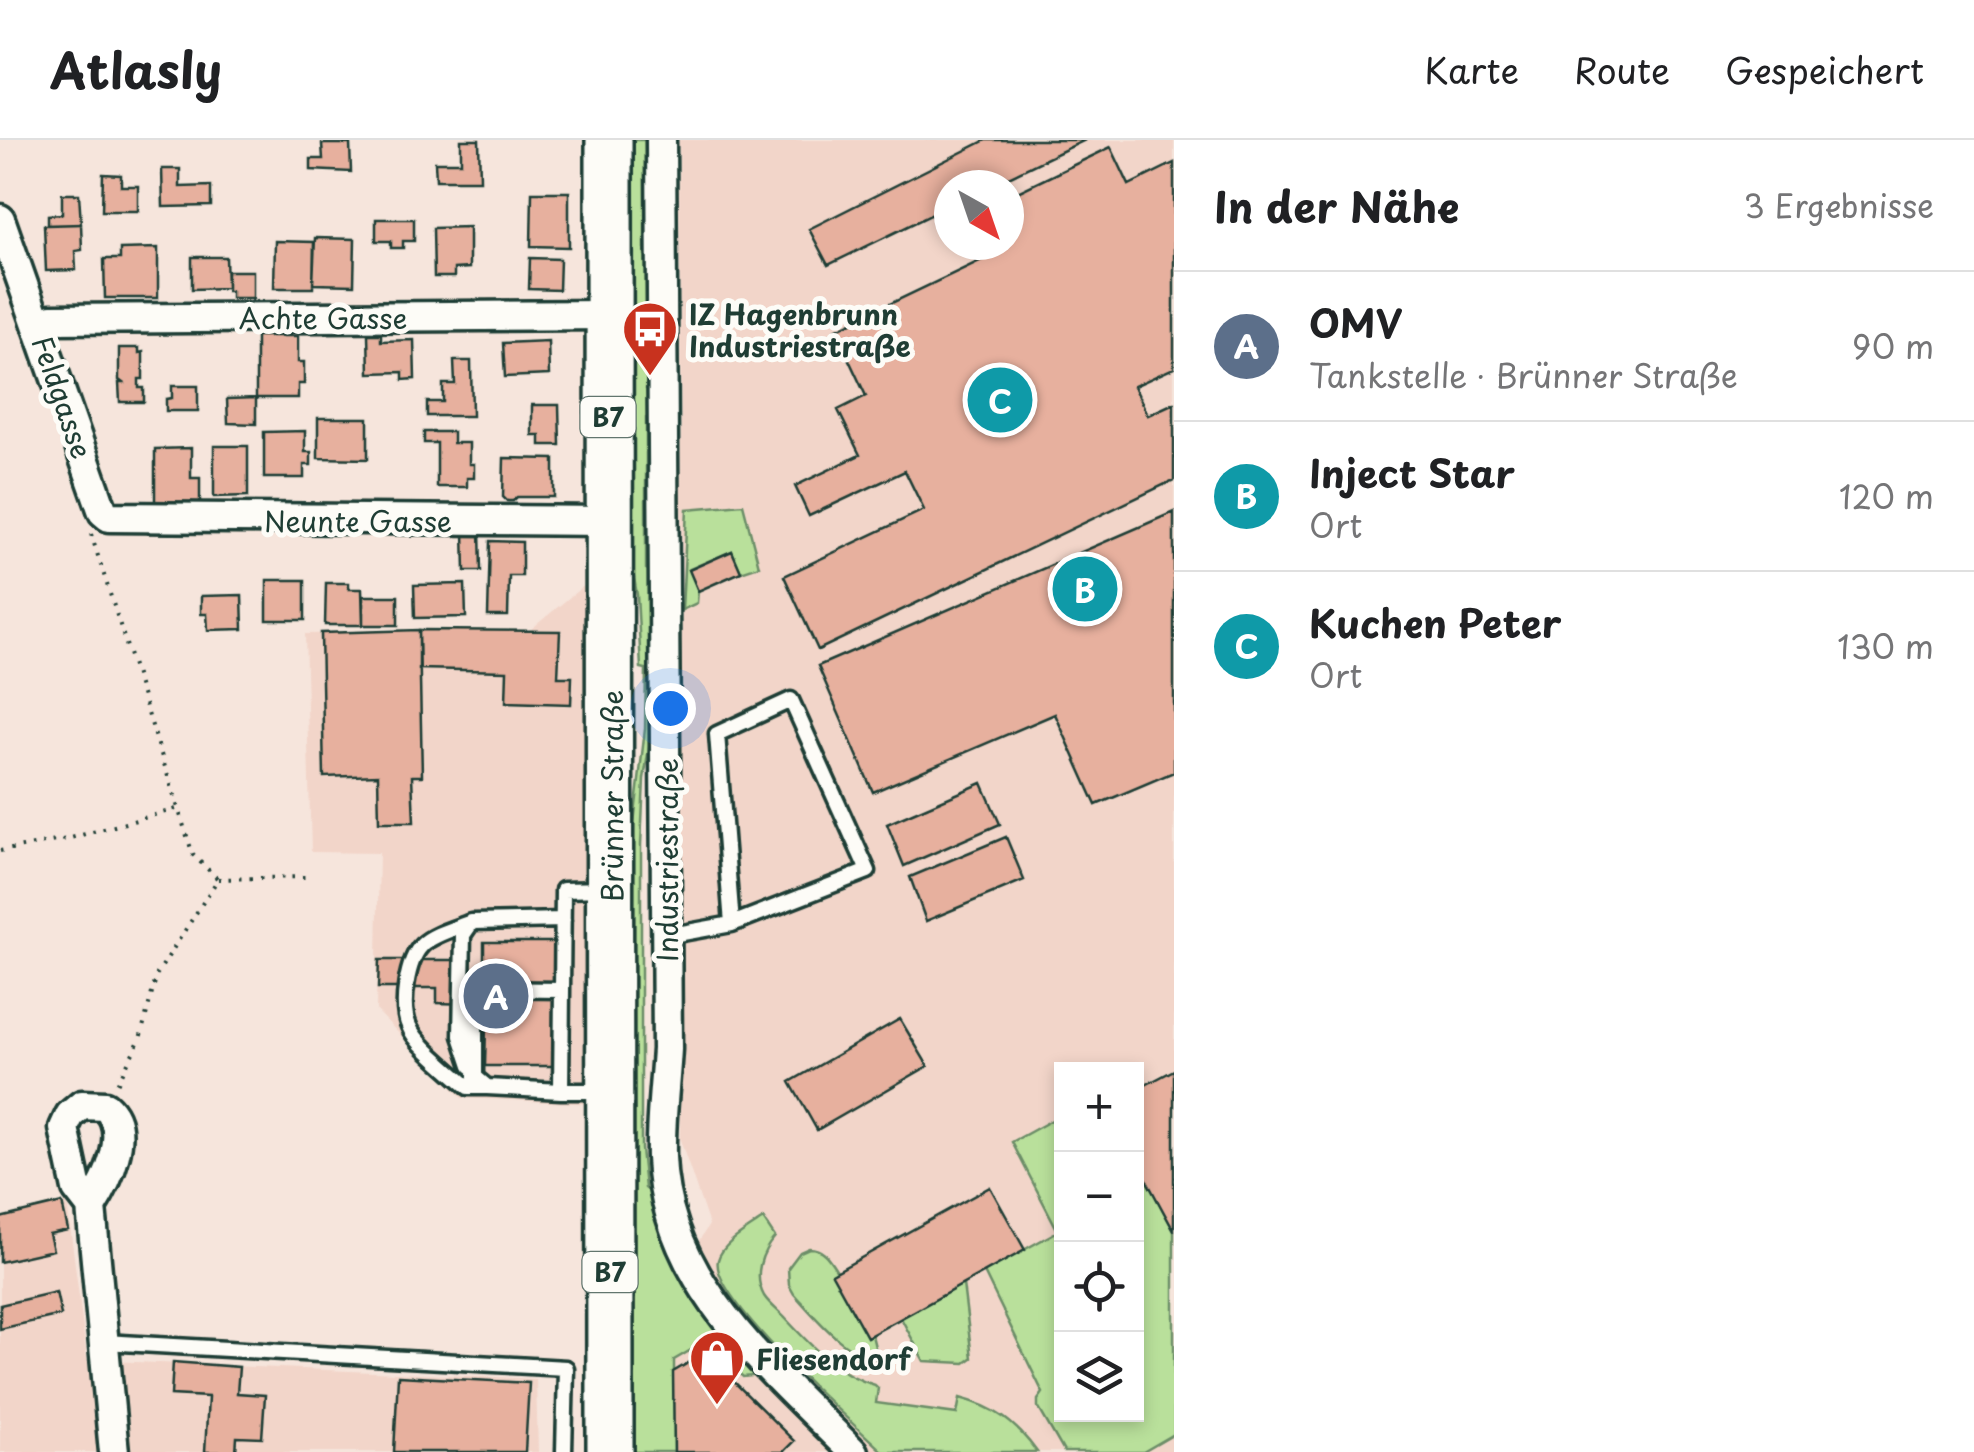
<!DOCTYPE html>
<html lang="de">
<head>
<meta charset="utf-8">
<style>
	:root { --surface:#fff; --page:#f6f6f6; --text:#202124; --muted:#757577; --line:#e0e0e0; --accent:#c8321e }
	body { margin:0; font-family:"Playpen Sans",sans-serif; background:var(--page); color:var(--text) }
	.controls { position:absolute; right:30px; bottom:30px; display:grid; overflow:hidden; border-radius:0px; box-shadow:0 5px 15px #0003 }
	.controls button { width:90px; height:90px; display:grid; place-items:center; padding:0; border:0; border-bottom:2px solid var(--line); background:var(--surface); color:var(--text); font:50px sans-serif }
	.compass { position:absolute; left:934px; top:30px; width:90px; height:90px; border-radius:50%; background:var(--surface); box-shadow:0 5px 15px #0003; rotate:140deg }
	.you { position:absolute; left:670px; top:568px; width:35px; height:35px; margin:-25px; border:8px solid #fff; border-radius:50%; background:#1a73e8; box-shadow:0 0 0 15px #1a73e833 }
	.badge { display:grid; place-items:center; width:65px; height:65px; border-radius:50%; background:var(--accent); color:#fff; font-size:32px; font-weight:700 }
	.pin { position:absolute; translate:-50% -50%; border:5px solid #fff; box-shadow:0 2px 10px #0006 }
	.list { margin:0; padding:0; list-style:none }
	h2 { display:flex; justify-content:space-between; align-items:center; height:130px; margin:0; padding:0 40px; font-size:42px }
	h2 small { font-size:32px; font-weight:400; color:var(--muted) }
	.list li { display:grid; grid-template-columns:65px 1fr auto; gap:30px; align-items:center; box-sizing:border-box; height:150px; padding:0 40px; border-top:2px solid var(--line) }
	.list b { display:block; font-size:38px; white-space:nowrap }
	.list p { margin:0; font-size:32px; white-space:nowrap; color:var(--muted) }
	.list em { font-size:32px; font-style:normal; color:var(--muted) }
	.icon { flex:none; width:55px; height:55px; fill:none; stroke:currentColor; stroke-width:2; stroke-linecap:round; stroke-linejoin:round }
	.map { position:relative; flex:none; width:1174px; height:1312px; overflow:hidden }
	header { display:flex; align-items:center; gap:60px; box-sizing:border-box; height:140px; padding:0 50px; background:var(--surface); border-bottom:2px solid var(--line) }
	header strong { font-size:48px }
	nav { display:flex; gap:55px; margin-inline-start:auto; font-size:35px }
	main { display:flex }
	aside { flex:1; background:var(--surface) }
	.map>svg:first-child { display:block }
</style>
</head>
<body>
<header>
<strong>Atlasly</strong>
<nav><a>Karte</a><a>Route</a><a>Gespeichert</a></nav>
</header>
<main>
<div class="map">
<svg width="1174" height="1312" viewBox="0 0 1174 1312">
	<rect width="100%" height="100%" fill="#f6e5dc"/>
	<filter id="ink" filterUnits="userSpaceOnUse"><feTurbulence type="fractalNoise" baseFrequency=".01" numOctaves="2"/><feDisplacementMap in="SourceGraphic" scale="20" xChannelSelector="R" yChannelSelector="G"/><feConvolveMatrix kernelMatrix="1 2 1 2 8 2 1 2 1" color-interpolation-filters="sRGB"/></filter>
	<g filter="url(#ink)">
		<path fill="#f2d5c9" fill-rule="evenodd" d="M679 0H1174V1312H674L657 1167 709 1085 680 1000 682 470ZM949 45H1009V105H949ZM1062 929H1136V1274H1062Z
			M593 444V964L462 958 376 870 379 713 311 712 305 494 530 490 582 447Z
			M67 1062 87 1220 536 1239 538 1312H0V1078Z"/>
		<path fill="#b9e09b" stroke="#6c8e68" stroke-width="2.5" d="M629 0H645V115L651 118 652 223 647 226 646 249 651 250 653 275 646 278V429L652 432V589L644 639 641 705V1009L645 1048 654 1055 751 1220 753 1236 743 1237 730 1225 698 1206 674 1220V1312H629V726L645 589 646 529 641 528 637 455 629 409Z
			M743 364 759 426 741 432 732 411 690 429 698 451 697 463 682 470 687 369Z
			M1061 975 1062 1274H1136L1137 1021 1174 1091V1294L1143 1312H1064L1038 1267V1260L1043 1253 984 1132 1058 1091 1012 1002Z
			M763 1079 775 1097C761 1112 753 1136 764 1156 769 1164 780 1172 786 1179 812 1207 838 1235 875 1245L878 1248 876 1263 957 1274 960 1258C995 1267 1016 1283 1037 1312H883C853 1283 709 1157 718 1120 722 1103 749 1089 763 1079Z
			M809 1108C824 1108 830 1120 837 1131L833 1134 868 1196 872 1195 878 1219C846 1216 815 1177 794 1154L789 1145 788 1128 800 1112Z
			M963 1144 972 1218 965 1223 924 1221 901 1178Z"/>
		<path fill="#e7b09e" stroke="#1f3d34" stroke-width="2.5" d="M461 0H479L480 40H436L435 22H461Z
			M986 0H1085L992 45H949V66L828 125 809 89Z
			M322 4H350L351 32 311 30V19H323Z
			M1111 7 1129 45 1174 23V228L1134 246 1148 275 1174 263V340L818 510 784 436 924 370 905 331 809 376 795 346 860 315 838 270 866 256 835 190 982 120 975 105H1009V56Z
			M162 29H180V47L211 46V66L163 67Z
			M103 34 121 35V46H138V71H102Z
			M532 52H569V107L531 106Z
			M62 54H79L81 84 48 85V75L62 74Z
			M376 79H414V101H403V108H391V101H376Z
			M81 84 82 110 75 111 76 130 46 131 44 85Z
			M469 87V128L454 129V137H434L433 88Z
			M315 98 355 99 354 145 313 144Z
			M275 101 314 102 313 148H274Z
			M158 108V158H105L104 119H120V109Z
			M192 117H226L227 148 192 149Z
			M530 118 560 119 559 150 529 149Z
			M227 131H253V158H231V151H227Z
			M368 194H381V201L414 200 415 239 403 240V232L369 233Z
			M256 196H298V222H304V244H298V258H256Z
			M548 201 549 235 505 237 503 203Z
			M119 208H139V213L143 212V239H139V248H144V262H120L119 243H123L119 240Z
			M454 221H471L472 276H427V262H443V244H455Z
			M172 246H198V271H166V259L172 258Z
			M256 258V284L228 283 227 259Z
			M532 265H559L560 305H540V295H532Z
			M318 278H368V319L318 318Z
			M305 291V312H311V325H304V338H264V292Z
			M424 292H453V303H469V324H474V338H467V347H437V303H424Z
			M214 306H248V356L214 357Z
			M191 308V338H200V367L155 368V309Z
			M504 318 554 319V357H517L513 361H507L503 357Z
			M1174 372V632L1096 665 1055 574 873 652 818 526Z
			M464 390H480L481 431H465Z
			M490 401 522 402V436H509L508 476H488Z
			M732 411 741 432 698 451 689 430Z
			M267 440H305V480H267Z
			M326 443H349V449H362L363 485H325Z
			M465 444 466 477 415 478 414 445Z
			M242 455 243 489 208 490 207 474H201V456Z
			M363 456H398V485H363Z
			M419 490 422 636H412L414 682H379L378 635 324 637 321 493Z
			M419 490 560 491 558 537H572L571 564 506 562 507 531 419 529Z
			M982 643 1000 684 904 726 887 684Z
			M1006 697 1024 740 926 781 910 737Z
			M484 802H561V834H555L554 926H485L486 886H506L507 834H484Z
			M379 820H471L470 864 437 863V848H378Z
			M900 879 928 926 817 990 790 942Z
			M1174 930V1091L1136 1021V950Z
			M990 1047 1025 1110 867 1197 832 1134Z
			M62 1063 68 1090 49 1094 53 1110 0 1122V1078Z
			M56 1152 61 1175 0 1189V1165Z
			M705 1213 794 1301 783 1312H674L673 1232Z
			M173 1222 239 1227 237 1253 265 1255 262 1298 237 1297 236 1312H205L208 1257 171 1255Z
			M398 1236 529 1243 525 1312H394Z"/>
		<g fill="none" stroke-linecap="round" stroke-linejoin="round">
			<g stroke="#1f3d34" stroke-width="21">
				<path id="lane" d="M471 782C457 788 433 794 422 805 407 820 400 866 409 886 416 905 452 932 468 947H487
					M666 796 732 784 868 731 791 560 717 594 732 784
					M471 926 461 896 463 795 472 782 563 780
					M561 951 487 947 475 937V849L562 850
					M602 951H561L563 750 606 749
					M104 1202 566 1228 564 1312"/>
			</g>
			<g stroke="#1f3d34" stroke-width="35">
				<path id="street" d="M661 0 667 909C665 944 660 981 661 1017 665 1144 771 1229 853 1312
					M0 79 103 372 109 377 608 381
					M38 184 51 179 608 175
					M91 1067 77 1049 64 988 70 975 82 965 105 966C133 990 107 1042 91 1067L114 1312"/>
			</g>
			<g stroke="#1f3d34" stroke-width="52">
				<path id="primary" d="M609 0 610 1312"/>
			</g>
			<path stroke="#1f3d34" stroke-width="4" stroke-dasharray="2.5 8" stroke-linecap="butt" d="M91 394 193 715 218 739 157 834 140 899 116 946
				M0 711 67 699 180 668
				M218 739 307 737"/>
			<use href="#lane" stroke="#fdfcf7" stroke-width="14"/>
			<use href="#street" stroke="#fdfcf7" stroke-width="28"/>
			<use href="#primary" stroke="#fdfcf7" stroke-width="45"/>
		</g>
	</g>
	<defs>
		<g id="bus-pin" transform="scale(2.875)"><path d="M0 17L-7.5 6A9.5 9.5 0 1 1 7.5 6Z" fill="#c8321e" stroke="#fdfcf7"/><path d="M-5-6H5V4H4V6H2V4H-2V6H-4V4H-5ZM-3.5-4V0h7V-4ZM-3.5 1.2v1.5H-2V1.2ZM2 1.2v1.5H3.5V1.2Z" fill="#fff"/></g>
		<g id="shop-pin" transform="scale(2.875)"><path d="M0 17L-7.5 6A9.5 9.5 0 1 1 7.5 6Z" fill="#c8321e" stroke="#fdfcf7"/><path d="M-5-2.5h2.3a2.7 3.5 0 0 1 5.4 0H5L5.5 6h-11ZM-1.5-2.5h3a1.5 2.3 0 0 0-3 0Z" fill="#fff"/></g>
	</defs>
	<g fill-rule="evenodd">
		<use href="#bus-pin" x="650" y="189"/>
		<use href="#shop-pin" x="717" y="1218"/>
	</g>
	<g text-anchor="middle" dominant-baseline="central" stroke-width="10" stroke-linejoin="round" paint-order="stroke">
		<g fill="#fdfcf7" stroke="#62766e" stroke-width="2.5">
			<rect x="580.5" y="257" width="55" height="40" rx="8"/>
			<rect x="582.5" y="1112" width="55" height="40" rx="8"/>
		</g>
		<g font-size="25" font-weight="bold" fill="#1f3d34">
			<text x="608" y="277">B7</text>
			<text x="610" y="1132">B7</text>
		</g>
		<g font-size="28" font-weight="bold" fill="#1f3d34" stroke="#fdfcf7" text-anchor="start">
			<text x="689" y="173">IZ Hagenbrunn<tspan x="689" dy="32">Industriestraße</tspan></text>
			<text x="756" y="1218">Fliesendorf</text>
		</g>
		<g font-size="28" fill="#1f3d34" stroke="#fdfcf7">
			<text x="323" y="177">Achte Gasse</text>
			<text transform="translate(63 257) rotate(71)">Feldgasse</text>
			<text x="358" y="380">Neunte Gasse</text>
			<text transform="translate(611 656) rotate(-90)">Brünner Straße</text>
			<text transform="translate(666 720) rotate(-90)">Industriestraße</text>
		</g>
	</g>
</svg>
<div class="controls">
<button>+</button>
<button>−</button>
<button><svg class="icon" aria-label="locate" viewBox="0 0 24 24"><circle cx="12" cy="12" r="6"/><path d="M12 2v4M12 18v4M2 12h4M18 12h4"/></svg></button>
<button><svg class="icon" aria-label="layers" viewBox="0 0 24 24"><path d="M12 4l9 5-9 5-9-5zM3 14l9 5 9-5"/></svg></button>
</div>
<svg class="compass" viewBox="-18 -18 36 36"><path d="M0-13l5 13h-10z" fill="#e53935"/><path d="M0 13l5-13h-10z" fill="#757577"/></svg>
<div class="you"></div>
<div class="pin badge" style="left:496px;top:856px;background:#5c6f8a">A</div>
<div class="pin badge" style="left:1085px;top:449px;background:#0f9aa8">B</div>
<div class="pin badge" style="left:1000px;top:260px;background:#0f9aa8">C</div>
</div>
<aside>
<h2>In der Nähe<small>3 Ergebnisse</small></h2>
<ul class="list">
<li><span class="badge" style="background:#5c6f8a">A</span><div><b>OMV</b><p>Tankstelle · Brünner Straße</p></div><em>90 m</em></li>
<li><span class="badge" style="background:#0f9aa8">B</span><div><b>Inject Star</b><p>Ort</p></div><em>120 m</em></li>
<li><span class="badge" style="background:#0f9aa8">C</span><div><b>Kuchen Peter</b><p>Ort</p></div><em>130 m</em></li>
</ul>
</aside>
</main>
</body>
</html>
